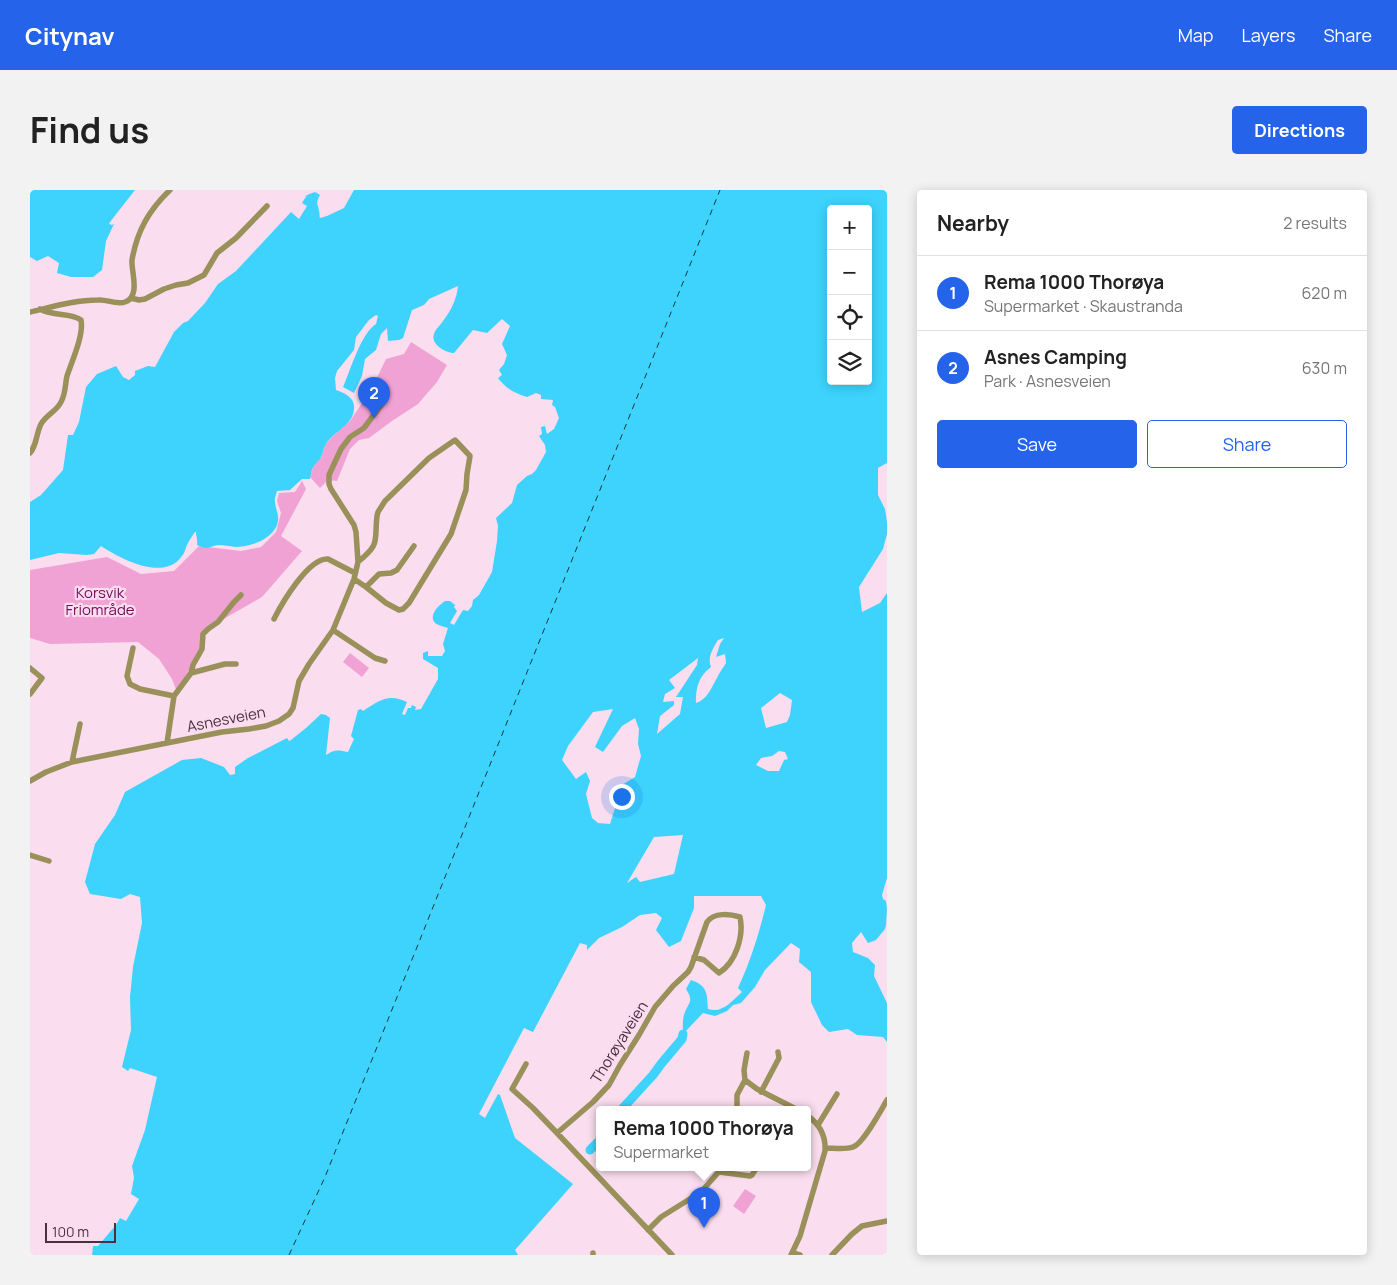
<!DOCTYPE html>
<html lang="en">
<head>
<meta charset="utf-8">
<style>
	:root { --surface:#fff; --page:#f2f2f2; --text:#222; --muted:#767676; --line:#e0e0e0; --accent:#2563eb }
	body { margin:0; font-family:Manrope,sans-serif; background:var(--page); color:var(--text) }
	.controls { position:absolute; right:15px; top:15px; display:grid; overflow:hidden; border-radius:5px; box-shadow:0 2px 12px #0003 }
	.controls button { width:45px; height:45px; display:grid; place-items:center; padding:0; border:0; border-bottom:1px solid var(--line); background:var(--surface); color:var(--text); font:25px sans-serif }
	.scale { position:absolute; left:15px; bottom:12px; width:71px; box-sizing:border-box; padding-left:5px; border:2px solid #4b3041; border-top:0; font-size:14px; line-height:18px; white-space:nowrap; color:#4b3041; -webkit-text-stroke:4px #faddee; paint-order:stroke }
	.you { position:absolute; left:591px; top:606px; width:18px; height:18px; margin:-12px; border:4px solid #fff; border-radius:50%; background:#1a73e8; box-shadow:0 0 0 8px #1a73e833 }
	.badge { display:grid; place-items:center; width:32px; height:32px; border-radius:50%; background:var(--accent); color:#fff; font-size:16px; font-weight:700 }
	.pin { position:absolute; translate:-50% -41px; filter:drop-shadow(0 1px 2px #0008) }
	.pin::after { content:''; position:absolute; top:26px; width:18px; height:15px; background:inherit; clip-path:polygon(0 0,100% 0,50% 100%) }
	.popup { position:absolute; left:566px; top:916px; width:215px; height:65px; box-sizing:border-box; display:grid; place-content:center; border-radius:5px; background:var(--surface); filter:drop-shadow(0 1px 4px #0005); font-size:16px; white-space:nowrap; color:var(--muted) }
	.popup b { font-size:19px; color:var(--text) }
	.popup::after { content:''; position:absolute; left:50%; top:100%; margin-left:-10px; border:10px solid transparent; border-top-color:var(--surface) }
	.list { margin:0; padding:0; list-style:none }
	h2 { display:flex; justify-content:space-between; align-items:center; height:65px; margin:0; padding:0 20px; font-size:21px }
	h2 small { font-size:16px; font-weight:400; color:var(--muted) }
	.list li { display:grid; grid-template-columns:32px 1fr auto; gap:15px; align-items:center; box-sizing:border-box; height:75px; padding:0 20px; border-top:1px solid var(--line) }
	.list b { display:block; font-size:19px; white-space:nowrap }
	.list p { margin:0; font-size:16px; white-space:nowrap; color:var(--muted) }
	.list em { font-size:16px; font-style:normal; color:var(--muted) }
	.actions { display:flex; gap:10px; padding:15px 20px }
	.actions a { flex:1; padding:11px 0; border:1px solid var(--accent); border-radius:5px; text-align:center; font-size:18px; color:var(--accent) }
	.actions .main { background:var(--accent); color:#fff }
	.icon { flex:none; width:28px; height:28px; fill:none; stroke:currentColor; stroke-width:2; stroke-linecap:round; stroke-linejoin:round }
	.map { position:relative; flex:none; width:857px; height:1065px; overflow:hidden; border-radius:5px }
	header { display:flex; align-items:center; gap:30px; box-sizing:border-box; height:70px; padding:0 25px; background:var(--accent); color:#fff }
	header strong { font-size:24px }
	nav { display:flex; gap:28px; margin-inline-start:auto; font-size:18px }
	.intro { display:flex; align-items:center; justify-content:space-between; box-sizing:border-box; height:120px; padding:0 30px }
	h1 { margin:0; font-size:35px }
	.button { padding:12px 22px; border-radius:5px; background:var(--accent); color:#fff; font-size:18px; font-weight:700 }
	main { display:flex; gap:30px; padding:0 30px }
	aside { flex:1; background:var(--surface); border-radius:5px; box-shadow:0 2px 12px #0003 }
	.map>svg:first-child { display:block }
</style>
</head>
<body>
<header>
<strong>Citynav</strong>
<nav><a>Map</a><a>Layers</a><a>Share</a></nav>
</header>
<div class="intro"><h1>Find us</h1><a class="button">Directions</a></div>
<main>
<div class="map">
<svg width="857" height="1065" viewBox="0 0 857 1065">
	<rect width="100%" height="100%" fill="#faddee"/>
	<path fill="#f0a2d4" d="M381 152 417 175 407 192 388 214 362 231 339 248 329 250 320 259 307 291 298 290 290 298 280 287 283 277 286 271 291 268 295 255 303 246 320 231 342 198 356 169 374 164Z
		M272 291 276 299 251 346 272 361 232 407 188 432 173 447 172 456 147 502 142 489 129 469 108 452 20 454 0 448V380L77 367 111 384 144 381 169 356 211 361 231 357 246 342 251 323 247 311 249 303 265 302Z
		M320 463 339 478 332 487 313 472Z
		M715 999 726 1006 714 1024 703 1016Z"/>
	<path fill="#3dd3fc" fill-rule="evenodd" d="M0 0H105L80 32 79 34 82 35 84 34 76 51 72 80 63 87H41L27 83 29 73 18 66 7 71 0 67Z
		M324 0H857V273L848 278V305L855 319 857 332V344L853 359 829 397 832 422 850 413 857 403V688L852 705 853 709 856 711 857 719 856 735 855 739 846 750 838 753 831 742 822 753 823 762 838 768 845 775 844 786 857 813V852L853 847 827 845 818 839 799 842 792 835 781 812V782L769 772 770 759 761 753 735 780 725 797 711 813 703 815 697 821 685 826 673 823 653 844C653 838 652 828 655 822 659 812 664 811 656 799L661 790C678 796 677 804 678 819 692 824 702 811 712 802L708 798C721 770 729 744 736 715L731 706H664V718L651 751 639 757 626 740 632 728 626 723 610 725 592 737 569 748 557 760V755L550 753 503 842 494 838 449 924 455 928 468 904 470 905 485 948 543 994 485 1060 488 1065H62L63 1056H68L86 1035 90 1028 96 1031 109 1009 101 1004 104 988 102 976 115 940 127 887 100 878 98 881 92 877 101 840 100 807 103 777 112 733 110 707 100 704 91 709 60 704 55 692 65 654 85 625 95 602 152 570 171 568 194 577 200 585 205 584V577L218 568 257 548 259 551 261 550 276 538 291 524 296 525 300 528 296 565C305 559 308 560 318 562L324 549 321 546 328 520 331 519 333 521C349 511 358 503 377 512L372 524 375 525 378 518H381L382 515 386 517 385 520 391 519 408 489V478L393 469V463L398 461V466H412L415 461 413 454 418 438C414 437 408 435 405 433 398 425 409 415 415 411H420L425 415 424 417 427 421 420 433 424 435 433 420 438 421 442 416 443 410 449 405 462 382 467 351 468 336 466 328 482 313 487 295 497 286 502 284 506 280 516 262 515 255 509 246 512 244 511 237 515 236 517 244 524 239 529 228 525 217 522 215 523 210 511 209V205L506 203 497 207C485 203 476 199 468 188L472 185 469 180 474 174 477 165 472 154 480 136 472 129 457 143 443 140 424 163C416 163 400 154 404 144 405 139 411 135 413 131 421 121 427 108 428 96L399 109 394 115 382 120 373 148 369 150 358 151 357 138 351 144 346 160 335 169 332 186 324 203 313 197C320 181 331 143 346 134L348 126 346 125 339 130 326 147 324 160 307 181 305 188 306 200C315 203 325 208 324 218 324 235 304 241 296 254 293 258 293 265 290 269 282 277 282 278 280 289H272L260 300 247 301C246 305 244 309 245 312 246 321 250 326 247 335 241 350 220 357 205 357 200 356 194 355 189 355 178 356 180 361 167 355 168 350 166 347 166 342H165C162 346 159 351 157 355 155 359 155 363 152 366 134 392 91 369 71 356L64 364 57 365 29 363 0 370V312L11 305 33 280 38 245H43L49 232 56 197 67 184 86 176 93 187 99 190 105 185V181L118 176 125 177 144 142 153 133 158 131 175 113 188 94 206 81 261 22 269 29 277 16 272 13 277 5 285 2 290 5C285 14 288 14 289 21 290 24 289 26 290 28L297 26 314 18ZM801 19H838V191H801ZM694 448 690 454 686 467 695 464 696 473C693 478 689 483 687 488 681 498 678 509 666 513 666 498 668 487 681 477 677 468 683 458 688 450ZM668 468 667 475 646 507H653L650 524 627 544 630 526 644 515V511L633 512 635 504 645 498 639 490ZM750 503 762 510 760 525 757 532 736 538 731 518ZM583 519 565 557 573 562 592 536 605 528 609 539 608 554 611 566 605 587 587 598 586 615 580 634 568 633 562 628 556 604 560 591 556 582 546 589 532 570 538 556 563 522ZM749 561 755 562 758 569 754 570 749 581H738L726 575 731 568 742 566ZM653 645 644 684 610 692 606 687 597 693 624 647Z"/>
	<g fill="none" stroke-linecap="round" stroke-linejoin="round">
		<path stroke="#3dd3fc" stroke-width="9" d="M592 919 623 885 631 874 652 849 653 844
			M560 960 570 950"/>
		<path stroke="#1a3841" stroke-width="1" stroke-dasharray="6 5" stroke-linecap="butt" d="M259 1065 295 987 690 0"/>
		<path stroke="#99905a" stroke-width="5.5" d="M101 108 109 110 115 109 134 99 146 95 158 93 174 85 187 63 206 48 237 16
			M0 122C22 117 45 110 68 110 77 109 86 115 95 112 111 106 101 82 102 70 107 41 119 20 140 0
			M0 263C7 255 6 244 11 234 16 225 27 221 31 212 36 203 35 194 37 186 42 171 54 145 51 130 40 122 24 127 10 119
			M328 372C351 353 344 352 347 326L348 322 355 311 399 268 425 250 440 266 437 284 436 300 421 344 379 413 373 419 369 420 356 413 336 397
			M324 389 336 397 349 384 361 383 367 380 384 356
			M244 429C252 413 279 367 298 369L325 383
			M303 440 345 468 355 471
			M103 458 97 486 100 494 110 499 144 506
			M0 478 12 488 0 504
			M161 483 163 475 172 459 173 444 178 439 188 432 204 412 211 405
			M137 553 144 506 161 483 195 474H206
			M42 572 50 534
			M0 591 16 582 42 572 192 542 219 539 236 536 249 531 259 524 263 518 269 491 279 474 303 440 324 389 328 372 326 342 324 335 301 299 299 294V285L311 259 320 247 334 238 352 214
			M0 665 19 671
			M717 863 714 880 715 890 727 899 766 919
			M496 874 482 899 503 918 527 943 642 1065
			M731 902 749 868 748 862
			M707 919V905L715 890
			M788 935 807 904
			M527 943 563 912 579 895 590 875 609 845 625 817 643 796 658 782 661 777 677 732C684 722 700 724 710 727 714 746 706 772 689 783L674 770 664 767
			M796 958C804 958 815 960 823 957 833 954 851 920 857 910
			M689 982 720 986 722 985 727 977
			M618 1040 631 1027 671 1002 693 977
			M763 1063 770 1065
			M563 1065V1063
			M761 1065 770 1046 795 961C796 946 789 934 778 926
			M802 1065 822 1044 832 1036 857 1031"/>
	</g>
	<g text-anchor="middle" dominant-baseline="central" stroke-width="4.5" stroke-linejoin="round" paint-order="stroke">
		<g font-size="15" fill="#750c5c" stroke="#faddee">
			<text x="70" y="402">Korsvik<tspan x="70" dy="17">Friområde</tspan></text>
		</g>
		<g font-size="15" fill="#4b3041" stroke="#faddee">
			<text transform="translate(196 529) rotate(-11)">Asnesveien</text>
			<text transform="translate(589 852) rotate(-58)">Thorøyaveien</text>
		</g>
	</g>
</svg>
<div class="controls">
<button>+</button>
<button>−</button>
<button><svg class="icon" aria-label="locate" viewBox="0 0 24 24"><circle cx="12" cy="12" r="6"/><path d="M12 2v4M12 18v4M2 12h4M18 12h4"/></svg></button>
<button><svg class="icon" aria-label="layers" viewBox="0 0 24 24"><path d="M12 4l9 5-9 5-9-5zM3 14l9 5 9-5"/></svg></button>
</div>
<div class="scale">100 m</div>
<div class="you"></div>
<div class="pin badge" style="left:674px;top:1038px">1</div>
<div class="popup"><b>Rema 1000 Thorøya</b>Supermarket</div>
<div class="pin badge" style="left:344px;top:228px">2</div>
</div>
<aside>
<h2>Nearby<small>2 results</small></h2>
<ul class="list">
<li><span class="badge">1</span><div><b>Rema 1000 Thorøya</b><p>Supermarket · Skaustranda</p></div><em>620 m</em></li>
<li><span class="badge">2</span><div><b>Asnes Camping</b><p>Park · Asnesveien</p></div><em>630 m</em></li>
</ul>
<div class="actions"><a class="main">Save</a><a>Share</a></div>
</aside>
</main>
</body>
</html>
